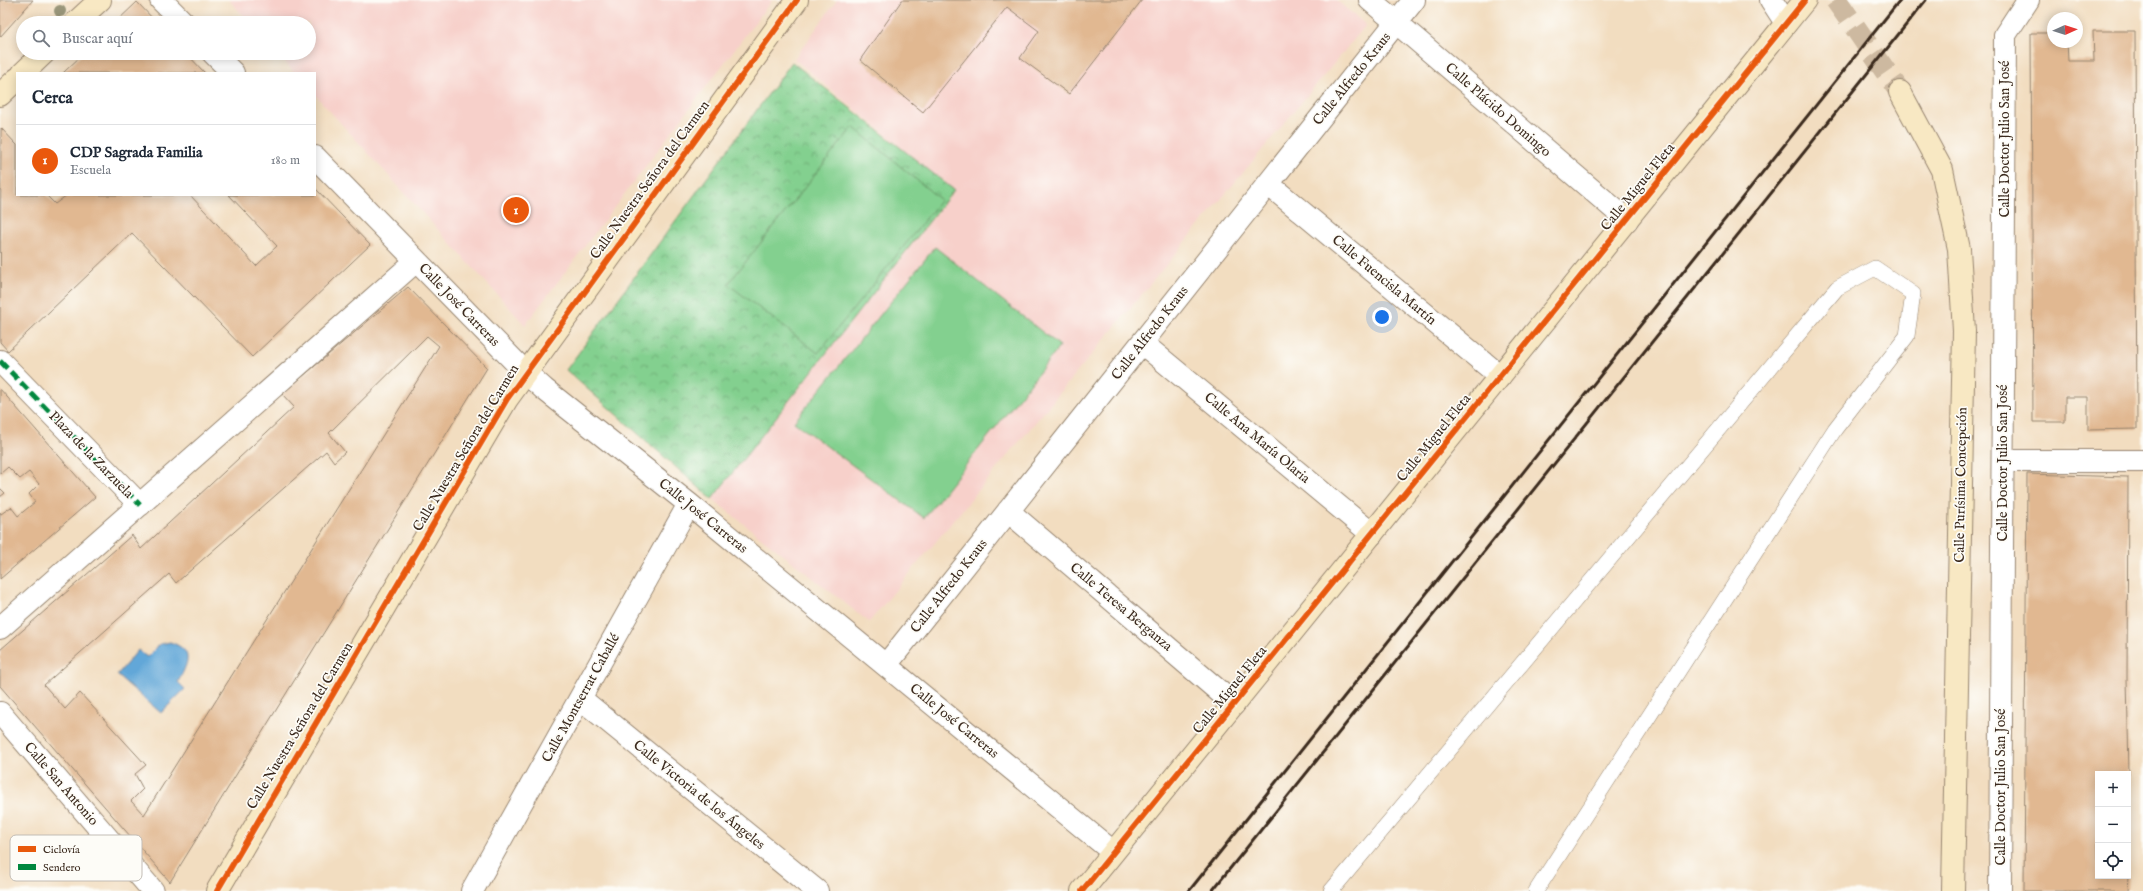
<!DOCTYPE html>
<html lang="es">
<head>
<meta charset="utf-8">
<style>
	:root { --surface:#fff; --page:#f2f2f3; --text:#1f2937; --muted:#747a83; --line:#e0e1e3; --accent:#ea580c }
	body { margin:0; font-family:"IM FELL English",serif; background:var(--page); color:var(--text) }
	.controls { position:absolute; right:12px; bottom:12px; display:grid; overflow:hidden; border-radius:0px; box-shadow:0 2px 10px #0003 }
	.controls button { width:36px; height:36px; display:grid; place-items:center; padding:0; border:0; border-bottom:1px solid var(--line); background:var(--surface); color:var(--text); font:20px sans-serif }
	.compass { position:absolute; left:2047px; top:12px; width:36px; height:36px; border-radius:50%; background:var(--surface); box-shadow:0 2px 10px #0003; rotate:87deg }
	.you { position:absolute; left:1382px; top:317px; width:14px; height:14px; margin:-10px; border:3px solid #fff; border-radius:50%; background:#1a73e8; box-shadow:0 0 0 6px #1a73e833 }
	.badge { display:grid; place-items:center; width:26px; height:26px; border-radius:50%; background:var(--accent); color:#fff; font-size:13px; font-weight:700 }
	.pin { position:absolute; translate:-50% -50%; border:2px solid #fff; box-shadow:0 1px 4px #0006 }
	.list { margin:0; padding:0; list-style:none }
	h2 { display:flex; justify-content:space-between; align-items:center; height:52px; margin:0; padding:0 16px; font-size:17px }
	h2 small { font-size:13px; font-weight:400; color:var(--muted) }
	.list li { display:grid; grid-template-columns:26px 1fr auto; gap:12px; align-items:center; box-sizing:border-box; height:72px; padding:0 16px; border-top:1px solid var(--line) }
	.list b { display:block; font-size:15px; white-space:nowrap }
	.list p { margin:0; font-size:13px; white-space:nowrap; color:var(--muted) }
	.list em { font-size:13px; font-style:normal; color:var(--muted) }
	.icon { flex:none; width:22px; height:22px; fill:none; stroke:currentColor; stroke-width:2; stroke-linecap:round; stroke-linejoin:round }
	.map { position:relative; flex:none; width:2143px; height:891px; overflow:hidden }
	.search { position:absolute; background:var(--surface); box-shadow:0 2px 10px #0003; left:16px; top:16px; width:300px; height:44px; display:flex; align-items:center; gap:10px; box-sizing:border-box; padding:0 14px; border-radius:22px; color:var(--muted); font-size:15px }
	.panel { position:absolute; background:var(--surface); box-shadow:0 2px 10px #0003; left:16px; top:72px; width:300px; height:124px; border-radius:0px }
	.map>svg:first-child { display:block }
</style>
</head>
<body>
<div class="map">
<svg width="2143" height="891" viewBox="0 0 2143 891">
	<defs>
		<pattern id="park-crowns" width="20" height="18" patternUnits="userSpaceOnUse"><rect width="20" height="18" fill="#83d08f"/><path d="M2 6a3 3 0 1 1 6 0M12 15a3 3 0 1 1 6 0" fill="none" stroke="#6ca974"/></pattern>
	</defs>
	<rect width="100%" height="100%" fill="#fdfcf7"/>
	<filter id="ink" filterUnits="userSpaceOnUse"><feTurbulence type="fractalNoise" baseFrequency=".025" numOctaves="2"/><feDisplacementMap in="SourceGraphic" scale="8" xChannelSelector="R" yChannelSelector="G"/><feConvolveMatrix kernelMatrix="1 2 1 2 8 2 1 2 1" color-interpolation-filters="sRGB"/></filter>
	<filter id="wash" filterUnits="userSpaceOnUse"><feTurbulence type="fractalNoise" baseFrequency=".012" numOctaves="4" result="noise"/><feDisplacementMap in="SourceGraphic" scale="16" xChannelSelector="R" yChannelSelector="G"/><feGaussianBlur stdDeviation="0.9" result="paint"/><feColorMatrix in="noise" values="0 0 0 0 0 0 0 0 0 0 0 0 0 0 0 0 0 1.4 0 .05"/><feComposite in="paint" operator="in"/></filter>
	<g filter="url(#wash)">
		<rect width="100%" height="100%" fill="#f2ddc0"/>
		<path fill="#f7d0ca" d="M229 0H772L525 325 315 95V73H295L277 53H309V23H250Z
			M837 0H1336L1366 25 869 622 712 499 954 191 794 59Z"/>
		<path fill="url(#park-crowns)" stroke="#5f7d56" d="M792 62 954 190 712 499 566 370Z"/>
		<path fill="#83d08f" stroke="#5f7d56" d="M853 127 941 200 818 353 728 284Z
			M935 247 1060 346 924 518 794 422Z"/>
		<path fill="#62a7d8" stroke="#4e687b" d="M170 642C196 651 187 664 178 682L185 689 161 713 117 675 138 650 147 657 160 644Z"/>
		<g id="blocks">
			<path fill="#e1b891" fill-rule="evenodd" d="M0 0H33L0 37Z
				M902 0H1142L1069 94 1020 58 1039 31 1007 7 923 112 860 60Z
				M137 2 157 23H115Z
				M2093 31H2135L2137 429 2088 430V397H2065V422H2033L2031 33H2053V42H2067L2068 61H2094Z
				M84 53H186L205 73H63Z
				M1 128 17 145V195H46L55 204 67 195H190L256 266 277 246 229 195H315V188L370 245 252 357 132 233 8 351 0 342Z
				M408 287 487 368 170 882 0 686V650L132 535 141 549 294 407 282 394ZM427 336 439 346 144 815 131 801 143 789 135 774 146 765 80 693 65 709 44 685 169 574 176 583 326 451 334 462 345 452 329 433Z
				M0 389 95 497 0 579V512L1 514 11 507 18 516 35 502 29 494 39 484 29 472 20 479 8 467 0 474Z
				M2027 474 2128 477 2127 677 2129 774H2098V876H2129L2128 891H2024Z
				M0 488 5 493 0 497Z"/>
		</g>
	</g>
	<g filter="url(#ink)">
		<use href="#blocks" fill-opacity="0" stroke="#96846f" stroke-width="1"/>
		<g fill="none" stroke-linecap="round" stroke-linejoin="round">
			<path stroke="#cdb9a0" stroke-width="22" stroke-dasharray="22 11" stroke-linecap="butt" d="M1836 0 1900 92"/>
			<g stroke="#96846f" stroke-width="16">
				<path id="lane" d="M1331 891 1837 288 1875 268 1913 294 1907 336 1835 429 1536 891"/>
			</g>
			<g stroke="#96846f" stroke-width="24">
				<path id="street" d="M161 0 184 23
					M1370 0 1627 220
					M1771 0 1786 23
					M213 53 233 73
					M315 157 525 372 544 389 689 504 1113 852
					M1268 184 1500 376
					M1142 343 1372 534
					M0 361 140 505
					M2003 461H2143
					M1008 511 1234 704
					M0 628 416 261
					M886 665 1414 0
					M581 699 817 891
					M0 713 153 891
					M472 891 689 504
					M2000 891 2005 35 2028 0"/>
			</g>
			<g stroke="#96846f" stroke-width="24">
				<path id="secondary" d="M75 23 100 0
					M23 73 44 53
					M1900 92 1942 170 1959 249 1964 331 1953 891
					M0 95 17 79
					M217 891 507 399 797 0
					M1082 891 1805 0"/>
			</g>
			<use href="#lane" stroke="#fff" stroke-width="15"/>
			<use href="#street" stroke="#fff" stroke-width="22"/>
			<use href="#secondary" stroke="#f8e8c3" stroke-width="22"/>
			<path stroke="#3b2a1e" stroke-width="3" d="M1189 891 1900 0
				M1212 891 1926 0"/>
			<path stroke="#00873e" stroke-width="5" stroke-dasharray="10 5" stroke-linecap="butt" d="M0 361 140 505"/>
			<g stroke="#fdfcf7" stroke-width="8">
				<path id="cycleway" d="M217 891 507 399 797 0
					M1082 891 1805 0"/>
			</g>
			<use href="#cycleway" stroke="#e8590c" stroke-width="6"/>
		</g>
		<circle fill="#99967a" cx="60" cy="11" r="6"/>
	</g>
	<g text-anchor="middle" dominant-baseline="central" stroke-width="3.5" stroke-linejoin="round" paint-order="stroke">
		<g font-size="14" fill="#3b2a1e" stroke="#fdfcf7">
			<text transform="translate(1352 79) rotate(-51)">Calle Alfredo Kraus</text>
			<text transform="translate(1498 110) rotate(41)">Calle Plácido Domingo</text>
			<text transform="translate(2005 139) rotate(-90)">Calle Doctor Julio San José</text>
			<text transform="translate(650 180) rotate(-54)">Calle Nuestra Señora del Carmen</text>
			<text transform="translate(1638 187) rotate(-51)">Calle Miguel Fleta</text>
			<text transform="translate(1384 280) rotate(40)">Calle Fuencisla Martín</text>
			<text transform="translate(459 305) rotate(46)">Calle José Carreras</text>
			<text transform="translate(1150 333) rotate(-52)">Calle Alfredo Kraus</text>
			<text transform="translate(1257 438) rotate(40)">Calle Ana María Olaria</text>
			<text transform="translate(1434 438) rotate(-51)">Calle Miguel Fleta</text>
			<text transform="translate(466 448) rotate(-59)">Calle Nuestra Señora del Carmen</text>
			<text transform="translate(91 455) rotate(46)">Plaza de la Zarzuela</text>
			<text transform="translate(2003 463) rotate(-90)">Calle Doctor Julio San José</text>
			<text transform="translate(1961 485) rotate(-89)">Calle Purísima Concepción</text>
			<text transform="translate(703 516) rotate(39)">Calle José Carreras</text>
			<text transform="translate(949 586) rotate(-52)">Calle Alfredo Kraus</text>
			<text transform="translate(1121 607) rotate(40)">Calle Teresa Berganza</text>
			<text transform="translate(1230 690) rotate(-51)">Calle Miguel Fleta</text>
			<text transform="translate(581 698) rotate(-61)">Calle Montserrat Caballé</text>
			<text transform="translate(954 721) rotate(39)">Calle José Carreras</text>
			<text transform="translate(300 726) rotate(-59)">Calle Nuestra Señora del Carmen</text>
			<text transform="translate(61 784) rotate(49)">Calle San Antonio</text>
			<text transform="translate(2001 787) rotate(-90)">Calle Doctor Julio San José</text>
			<text transform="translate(699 795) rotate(39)">Calle Victoria de los Ángeles</text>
		</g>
	</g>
	<rect x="10" y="835" width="132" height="46" rx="6" fill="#fdfcf7" stroke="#c3bdb6" stroke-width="1"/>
	<rect x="18" y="846" width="18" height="6" fill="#e8590c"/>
	<rect x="18" y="864" width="18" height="6" fill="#00873e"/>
	<g font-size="11" fill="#3b2a1e">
		<text x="43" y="853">Ciclovía</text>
		<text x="43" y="871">Sendero</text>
	</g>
</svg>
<div class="controls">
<button>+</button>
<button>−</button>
<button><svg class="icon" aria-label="locate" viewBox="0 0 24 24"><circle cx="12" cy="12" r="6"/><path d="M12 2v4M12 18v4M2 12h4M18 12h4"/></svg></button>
</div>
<svg class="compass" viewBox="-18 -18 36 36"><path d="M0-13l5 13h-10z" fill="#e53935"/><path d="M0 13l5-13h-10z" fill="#747a83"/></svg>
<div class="you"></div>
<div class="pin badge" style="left:516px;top:210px">1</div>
<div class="search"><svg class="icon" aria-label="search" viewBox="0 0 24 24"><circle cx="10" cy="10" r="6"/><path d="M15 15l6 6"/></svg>Buscar aquí</div>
<section class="panel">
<h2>Cerca<small></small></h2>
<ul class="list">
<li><span class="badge">1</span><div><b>CDP Sagrada Familia</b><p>Escuela</p></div><em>180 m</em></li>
</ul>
</section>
</div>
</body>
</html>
